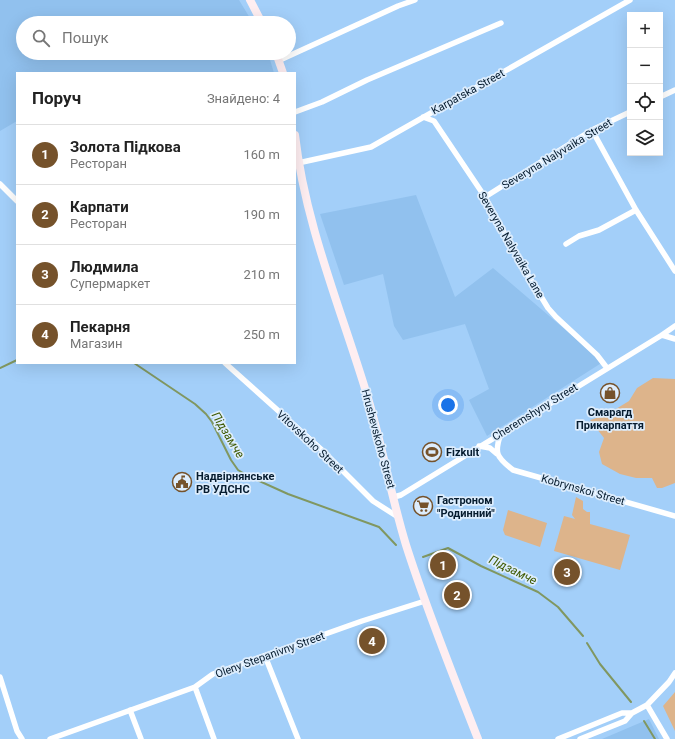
<!DOCTYPE html>
<html lang="uk">
<head>
<meta charset="utf-8">
<style>
	:root { --surface:#fff; --page:#f6f6f6; --text:#222; --muted:#767676; --line:#e0e0e0; --accent:#75522b }
	body { margin:0; font-family:Roboto,sans-serif; background:var(--page); color:var(--text) }
	.controls { position:absolute; right:12px; top:12px; display:grid; overflow:hidden; border-radius:0px; box-shadow:0 4px 16px #0002 }
	.controls button { width:36px; height:36px; display:grid; place-items:center; padding:0; border:0; border-bottom:1px solid var(--line); background:var(--surface); color:var(--text); font:20px sans-serif }
	.you { position:absolute; left:448px; top:405px; width:14px; height:14px; margin:-10px; border:3px solid #fff; border-radius:50%; background:#1a73e8; box-shadow:0 0 0 6px #1a73e833 }
	.badge { display:grid; place-items:center; width:26px; height:26px; border-radius:50%; background:var(--accent); color:#fff; font-size:13px; font-weight:700 }
	.pin { position:absolute; translate:-50% -50%; border:2px solid #fff; box-shadow:0 1px 4px #0006 }
	.list { margin:0; padding:0; list-style:none }
	h2 { display:flex; justify-content:space-between; align-items:center; height:52px; margin:0; padding:0 16px; font-size:17px }
	h2 small { font-size:13px; font-weight:400; color:var(--muted) }
	.list li { display:grid; grid-template-columns:26px 1fr auto; gap:12px; align-items:center; box-sizing:border-box; height:60px; padding:0 16px; border-top:1px solid var(--line) }
	.list b { display:block; font-size:15px; white-space:nowrap }
	.list p { margin:0; font-size:13px; white-space:nowrap; color:var(--muted) }
	.list em { font-size:13px; font-style:normal; color:var(--muted) }
	.icon { flex:none; width:22px; height:22px; fill:none; stroke:currentColor; stroke-width:2; stroke-linecap:round; stroke-linejoin:round }
	.map { position:relative; flex:none; width:675px; height:739px; overflow:hidden }
	.search { position:absolute; background:var(--surface); box-shadow:0 4px 16px #0002; left:16px; top:16px; width:280px; height:44px; display:flex; align-items:center; gap:10px; box-sizing:border-box; padding:0 14px; border-radius:22px; color:var(--muted); font-size:15px }
	.panel { position:absolute; background:var(--surface); box-shadow:0 4px 16px #0002; left:16px; top:72px; width:280px; height:292px; border-radius:0px }
	.map>svg:first-child { display:block }
</style>
</head>
<body>
<div class="map">
<svg width="675" height="739" viewBox="0 0 675 739">
	<rect width="100%" height="100%" fill="#a3cff9"/>
	<path fill="#91c1ee" d="M0 0H239L253 23H23V53H268L274 73H17V121L0 131Z
		M416 195 455 297 493 268 603 362 487 436 469 400 489 389 465 324 403 340 394 326 383 274 344 285 320 214Z
		M649 719 659 739H602Z"/>
	<path fill="#ddb48b" d="M653 378 675 379V483L662 488H657L652 478H636L620 474 602 464 599 452 604 438 590 420 606 415 629 401 637 388Z
		M576 497 583 501V509L587 512H590V524L630 535 620 570 554 551 564 516 575 519 572 515Z
		M508 510 547 523 540 547 505 535 503 530Z
		M675 692V731L663 706Z"/>
	<g fill="none" stroke-linecap="round" stroke-linejoin="round">
		<path stroke="#809761" stroke-width="2" d="M134 363 195 404 206 414 212 422 231 460 238 470 248 476 288 494 379 527 396 545
			M0 368 17 360
			M423 557 448 548 481 566 538 592 558 607 583 636
			M587 643 600 664 631 702
			M644 721 655 739"/>
		<path stroke="#fff" stroke-width="5.5" d="M280 60 398 6 415 0
			M660 97 675 90
			M295 112 322 102 367 80 501 23
			M423 117 434 121 485 197 523 267 548 308 556 317 597 355 607 368
			M592 130 636 210 675 271
			M298 163 371 147 630 0
			M0 184 17 201
			M485 197 592 130 630 112
			M566 244 579 236 599 230 636 210
			M662 335 675 339
			M225 363 322 450 373 501 398 517
			M501 433C494 453 496 457 513 470L675 516
			M479 446 490 448 497 454
			M394 497 401 495 662 335 675 326
			M265 656 298 739
			M0 677 17 731 22 739
			M195 687 214 739
			M647 705 667 739
			M130 710 141 739
			M50 739 195 687 213 674 362 621 425 601
			M558 739 622 713H632
			M580 739 625 721 632 713 647 705 669 682 675 673"/>
		<path stroke="#feeef1" stroke-width="8" d="M250 0 262 23
			M276 53 283 73
			M295 135C305 224 341 309 367 395 382 444 391 496 406 545 427 611 453 675 478 739"/>
	</g>
	<defs>
		<g id="shop-ring" transform="scale(1)"><circle r="9.5" fill="#ddedfd" stroke="#75522b" stroke-width="1.5"/><path d="M-5-2.5h2.3a2.7 3.5 0 0 1 5.4 0H5L5.5 6h-11ZM-1.5-2.5h3a1.5 2.3 0 0 0-3 0Z" fill="#75522b"/></g>
		<g id="stadium-ring" transform="scale(1)"><circle r="9.5" fill="#ddedfd" stroke="#75522b" stroke-width="1.5"/><path d="M0-5a6.5 5 0 1 0 0 10a6.5 5 0 1 0 0-10ZM-3.5-1.8h7v3.6h-7Z" fill="#75522b"/></g>
		<g id="civic-ring" transform="scale(1)"><circle r="9.5" fill="#ddedfd" stroke="#75522b" stroke-width="1.5"/><path d="M-.6-6.5H3V-4.5H.6V-3L4-1V1h2V6H-6V1h2V-1L-.6-3ZM-1.2 2.5V6h2.4V2.5Z" fill="#75522b"/></g>
		<g id="supermarket-ring" transform="scale(1)"><circle r="9.5" fill="#ddedfd" stroke="#75522b" stroke-width="1.5"/><path d="M-6-5.5h2.5l.6 2H6L4.5 2H-2.5L-4.4-4H-6ZM-1.5 3.2a1.3 1.3 0 1 0 .1 0ZM3 3.2a1.3 1.3 0 1 0 .1 0Z" fill="#75522b"/></g>
	</defs>
	<g fill-rule="evenodd">
		<use href="#shop-ring" x="610" y="393"/>
		<use href="#stadium-ring" x="432" y="452"/>
		<use href="#civic-ring" x="182" y="482"/>
		<use href="#supermarket-ring" x="423" y="506"/>
	</g>
	<g text-anchor="middle" dominant-baseline="central" stroke-width="3.5" stroke-linejoin="round" paint-order="stroke">
		<g font-size="11" fill="#061c2f" stroke="#ddedfd">
			<text transform="translate(468 92) rotate(-29)">Karpatska Street</text>
			<text transform="translate(557 154) rotate(-31)">Severyna Nalyvaika Street</text>
			<text transform="translate(511 245) rotate(60)">Severyna Nalyvaika Lane</text>
			<text transform="translate(535 412) rotate(-32)">Cheremshyny Street</text>
			<text transform="translate(378 439) rotate(75)">Hrushevskoho Street</text>
			<text transform="translate(310 442) rotate(43)">Vitovskoho Street</text>
			<text transform="translate(583 490) rotate(16)">Kobrynskoi Street</text>
			<text transform="translate(270 655) rotate(-20)">Oleny Stepanivny Street</text>
		</g>
		<g font-size="11" font-weight="bold" fill="#061c2f" stroke="#ddedfd" text-anchor="start">
			<text x="610" y="412" text-anchor="middle">Смарагд<tspan x="610" dy="13">Прикарпаття</tspan></text>
			<text x="446" y="452">Fizkult</text>
			<text x="196" y="476">Надвірнянське<tspan x="196" dy="13">РВ УДСНС</tspan></text>
			<text x="437" y="500">Гастроном<tspan x="437" dy="13">"Родинний"</tspan></text>
		</g>
		<g font-size="12" font-style="italic" fill="#3f5a02" stroke="#ddedfd">
			<text transform="translate(228 435) rotate(59)">Підзамче</text>
			<text transform="translate(513 570) rotate(26)">Підзамче</text>
		</g>
	</g>
</svg>
<div class="controls">
<button>+</button>
<button>−</button>
<button><svg class="icon" aria-label="locate" viewBox="0 0 24 24"><circle cx="12" cy="12" r="6"/><path d="M12 2v4M12 18v4M2 12h4M18 12h4"/></svg></button>
<button><svg class="icon" aria-label="layers" viewBox="0 0 24 24"><path d="M12 4l9 5-9 5-9-5zM3 14l9 5 9-5"/></svg></button>
</div>
<div class="you"></div>
<div class="pin badge" style="left:443px;top:565px">1</div>
<div class="pin badge" style="left:457px;top:595px">2</div>
<div class="pin badge" style="left:567px;top:572px">3</div>
<div class="pin badge" style="left:372px;top:641px">4</div>
<div class="search"><svg class="icon" aria-label="search" viewBox="0 0 24 24"><circle cx="10" cy="10" r="6"/><path d="M15 15l6 6"/></svg>Пошук</div>
<section class="panel">
<h2>Поруч<small>Знайдено: 4</small></h2>
<ul class="list">
<li><span class="badge">1</span><div><b>Золота Підкова</b><p>Ресторан</p></div><em>160 m</em></li>
<li><span class="badge">2</span><div><b>Карпати</b><p>Ресторан</p></div><em>190 m</em></li>
<li><span class="badge">3</span><div><b>Людмила</b><p>Супермаркет</p></div><em>210 m</em></li>
<li><span class="badge">4</span><div><b>Пекарня</b><p>Магазин</p></div><em>250 m</em></li>
</ul>
</section>
</div>
</body>
</html>
